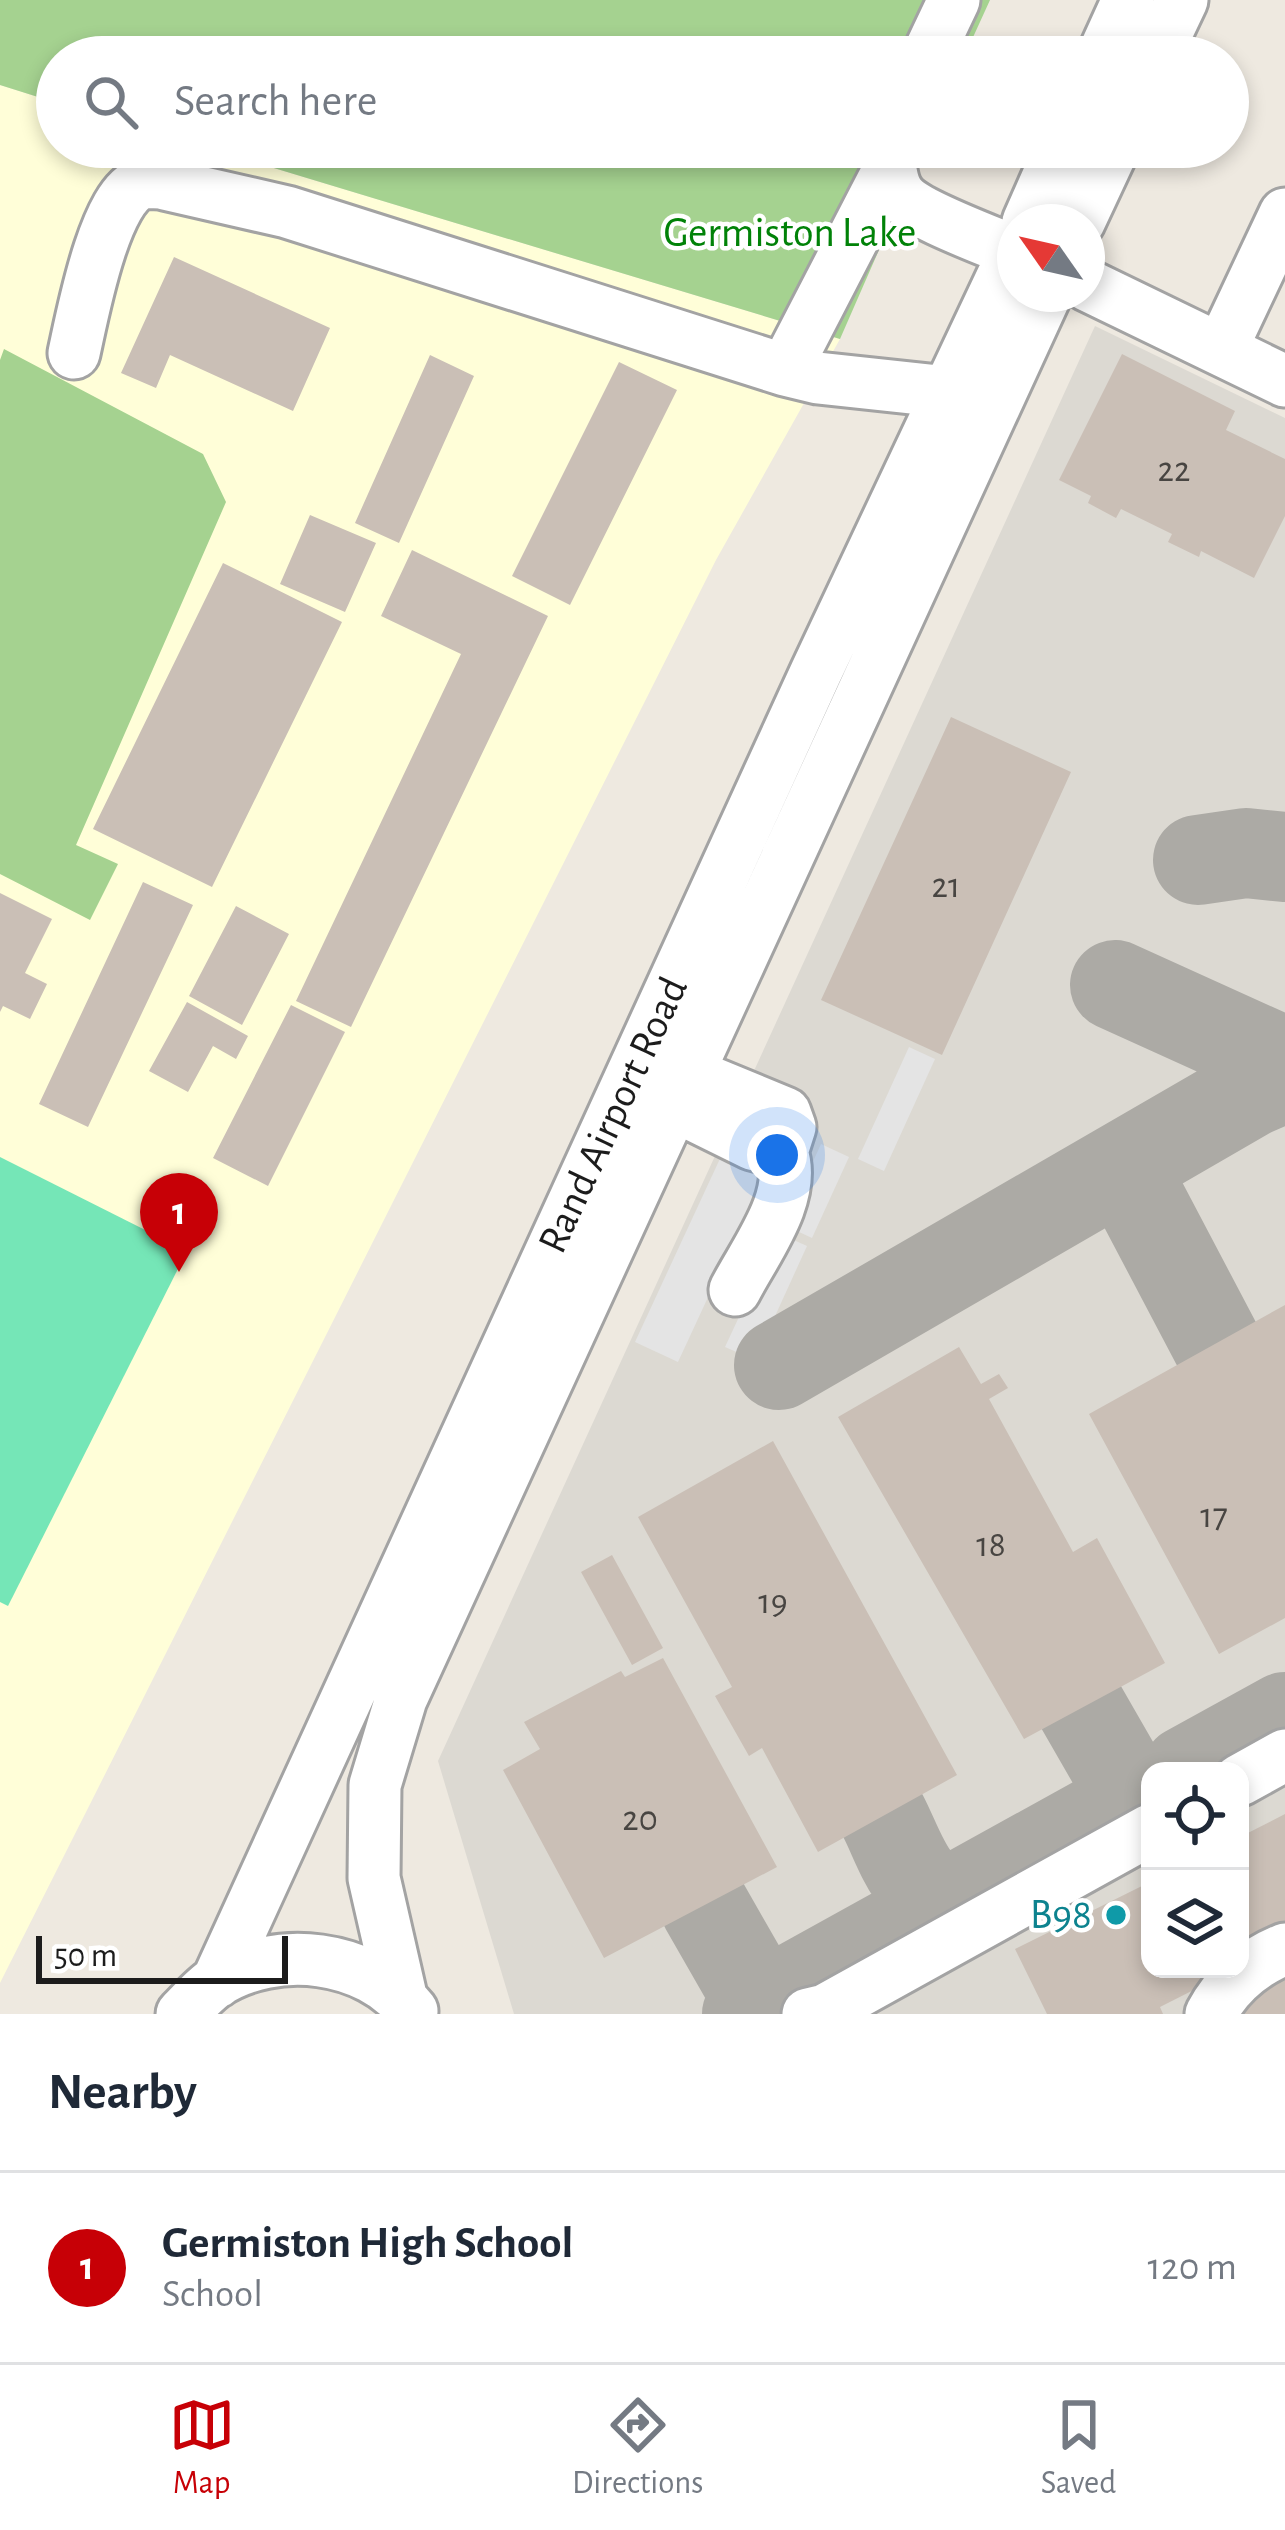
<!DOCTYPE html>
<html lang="en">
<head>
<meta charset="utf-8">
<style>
	:root { --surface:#fff; --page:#f2f2f3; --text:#1f2937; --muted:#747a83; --line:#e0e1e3; --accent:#c70006 }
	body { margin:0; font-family:"Alegreya Sans",sans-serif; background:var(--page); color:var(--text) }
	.controls { position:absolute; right:36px; bottom:36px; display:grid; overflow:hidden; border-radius:24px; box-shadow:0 6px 18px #0003 }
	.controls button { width:108px; height:108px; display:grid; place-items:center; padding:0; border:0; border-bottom:3px solid var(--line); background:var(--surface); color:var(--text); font:60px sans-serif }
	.compass { position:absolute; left:997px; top:204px; width:108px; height:108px; border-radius:50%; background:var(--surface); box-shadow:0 6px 18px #0003; rotate:304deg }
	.scale { position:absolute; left:36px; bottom:30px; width:252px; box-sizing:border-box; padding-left:12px; border:6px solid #1c1c1c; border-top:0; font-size:33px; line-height:42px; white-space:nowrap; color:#1c1c1c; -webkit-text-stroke:9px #fff; paint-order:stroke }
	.you { position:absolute; left:777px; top:1155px; width:42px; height:42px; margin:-30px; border:9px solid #fff; border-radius:50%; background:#1a73e8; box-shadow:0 0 0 18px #1a73e833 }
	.badge { display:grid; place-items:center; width:78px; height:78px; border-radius:50%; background:var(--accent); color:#fff; font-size:39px; font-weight:700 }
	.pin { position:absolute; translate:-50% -99px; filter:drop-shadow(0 3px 6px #0008) }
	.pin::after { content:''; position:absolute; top:63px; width:42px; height:36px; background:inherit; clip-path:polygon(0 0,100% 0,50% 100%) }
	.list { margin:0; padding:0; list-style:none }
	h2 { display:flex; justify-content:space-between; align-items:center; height:156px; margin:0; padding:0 48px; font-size:51px }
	h2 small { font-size:39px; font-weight:400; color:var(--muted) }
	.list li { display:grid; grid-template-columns:78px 1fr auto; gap:36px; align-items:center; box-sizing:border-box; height:192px; padding:0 48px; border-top:3px solid var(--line) }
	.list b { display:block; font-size:45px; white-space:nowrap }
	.list p { margin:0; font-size:39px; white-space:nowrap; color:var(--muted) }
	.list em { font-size:39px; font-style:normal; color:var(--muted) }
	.icon { flex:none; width:66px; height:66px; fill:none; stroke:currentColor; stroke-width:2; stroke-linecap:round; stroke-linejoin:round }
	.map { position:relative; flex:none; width:1285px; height:2014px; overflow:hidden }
	.search { position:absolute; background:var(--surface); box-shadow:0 6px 18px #0003; left:36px; right:36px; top:36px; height:132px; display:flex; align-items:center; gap:30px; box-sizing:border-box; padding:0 42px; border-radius:66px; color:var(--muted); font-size:45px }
	.sheet { height:348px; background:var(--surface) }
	nav { display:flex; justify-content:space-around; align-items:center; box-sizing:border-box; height:168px; border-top:3px solid var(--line); background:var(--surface); font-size:33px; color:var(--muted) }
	nav a { display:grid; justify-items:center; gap:6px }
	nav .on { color:var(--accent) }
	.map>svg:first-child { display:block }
</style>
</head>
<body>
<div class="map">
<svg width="1285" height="2014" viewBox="0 0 1285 2014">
	<rect width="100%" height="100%" fill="#eee9e0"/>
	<path fill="#fffed8" d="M0 85 57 103V147H204L840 339 716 560 0 1983Z"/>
	<path fill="#dcd9d2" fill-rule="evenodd" d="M1095 326 1285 418V2014H514L438 1761ZM1150 1771H1240V1969H1150Z"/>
	<path fill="#a5d290" d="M0 0H990L964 57H57V103L0 85Z
		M204 147H924L840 339Z
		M4 349 203 454 226 502 76 845 118 864 90 920 0 874V360Z"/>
	<path fill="#75e6b7" d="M0 1157 187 1251 8 1606 0 1602Z"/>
	<path fill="#e4e4e4" d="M909 1047 935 1059 884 1171 858 1159Z
		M821 1144 849 1157 812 1238 784 1225Z
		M724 1150 767 1170 678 1362 635 1342Z
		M778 1233 807 1246 755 1360 725 1347Z"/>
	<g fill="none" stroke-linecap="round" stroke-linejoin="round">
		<path stroke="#acaaa5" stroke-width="90" d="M1198 860 1246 853 1285 857
			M1115 985 1285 1062
			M1148 1152 1134 1173 1137 1193 1216 1343
			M779 1365 1251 1092 1285 1077
			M1081 1707 1127 1787 1150 1790
			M1187 1771 1285 1717
			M883 1816C900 1848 915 1908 960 1897
			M705 1907 752 1989 769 1994 794 1988
			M747 2014 1150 1791"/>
	</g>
	<path fill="#cabfb6" d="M174 257 330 328 293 411 170 355 156 388 121 373Z
		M1122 354 1235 411 1226 430 1285 459V516L1254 578 1201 551 1199 557 1168 542 1172 534 1121 509 1116 518 1088 503 1091 496 1059 480Z
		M430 355 474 376 399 543 355 523Z
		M619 362 677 390 570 605 512 576Z
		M310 515 376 543 345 612 280 584Z
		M412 550 548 616 351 1027 296 1001 461 654 381 616Z
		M223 563 342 622 212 887 93 829Z
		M951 717 1071 772 942 1055 821 1000Z
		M143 882 193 905 88 1127 39 1104Z
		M0 893 52 919 25 973 47 984 30 1019 3 1006 0 1012Z
		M236 906 289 934 242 1025 189 996Z
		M187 1002 248 1036 236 1059 213 1046 188 1092 149 1071Z
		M291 1005 345 1032 268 1186 213 1158Z
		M1285 1305V1618L1219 1654 1089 1414Z
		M959 1347 981 1384 999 1374 1008 1388 989 1399 1073 1552 1097 1538 1165 1663 1024 1739 838 1417Z
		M773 1441 957 1775 818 1852 762 1748 749 1756 715 1696 732 1687 638 1517Z
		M612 1555 663 1648 632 1665 581 1572Z
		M663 1658 777 1867 604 1958 503 1770 540 1749 524 1722 621 1671 625 1677Z
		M1285 1814V1938L1240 1966V1837Z
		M1150 1882V1969H1235L1160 2007 1163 2014H1047L1015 1949Z
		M1285 1964V2014H1220L1221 2002 1252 2003 1253 1975Z"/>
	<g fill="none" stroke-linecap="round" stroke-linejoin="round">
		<g stroke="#a3a3a3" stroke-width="57">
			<path id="minor" d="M927 57 954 0
				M1102 57 1128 0
				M1155 57 1182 0
				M889 147C890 163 890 182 900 195 914 214 990 241 1015 252
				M1028 222 1061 147
				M1079 222 1114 147
				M1087 285 1285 381
				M1221 350 1285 214
				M74 353C82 317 104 197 140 184 146 182 153 183 160 183L287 212 785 370 818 378 948 392
				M785 370 890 167
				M673 1105 752 1144 782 1152 790 1127 785 1113 688 1073
				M735 1290C755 1251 798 1197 782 1152
				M1240 1780 1285 1755
				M217 1982 816 672 1015 250
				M401 1996 374 1878 375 1785 401 1699 1046 294
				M182 2014C192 2004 204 1990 216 1982 276 1944 368 1954 412 2011
				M808 2014 825 2010 1150 1830
				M1211 2014C1227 1984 1253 1962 1285 1949"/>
		</g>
		<use href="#minor" stroke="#fff" stroke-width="51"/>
	</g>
	<circle fill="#0f9aa8" stroke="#fff" stroke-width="4.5" cx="1116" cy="1915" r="12"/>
	<g text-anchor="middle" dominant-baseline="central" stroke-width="9" stroke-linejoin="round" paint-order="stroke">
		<g font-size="36" fill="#484542">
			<text x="1174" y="470">22</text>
			<text x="946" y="886">21</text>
			<text x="1214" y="1516">17</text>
			<text x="991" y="1545">18</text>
			<text x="773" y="1602">19</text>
			<text x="640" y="1819">20</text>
		</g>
		<g font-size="42" fill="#018208" stroke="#fff">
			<text x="790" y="233">Germiston Lake</text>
		</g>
		<g font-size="42" fill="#1c1c1c" stroke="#fff">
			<text transform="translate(613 1115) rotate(-65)">Rand Airport Road</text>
		</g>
		<g font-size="42" fill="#0d838f" stroke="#fff" text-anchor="end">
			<text x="1092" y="1915">B98</text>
		</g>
	</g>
</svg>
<div class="controls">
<button><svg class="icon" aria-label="locate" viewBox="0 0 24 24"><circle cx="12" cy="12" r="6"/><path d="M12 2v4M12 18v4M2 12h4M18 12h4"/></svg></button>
<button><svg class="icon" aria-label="layers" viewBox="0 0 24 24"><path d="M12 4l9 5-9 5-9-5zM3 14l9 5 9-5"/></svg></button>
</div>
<svg class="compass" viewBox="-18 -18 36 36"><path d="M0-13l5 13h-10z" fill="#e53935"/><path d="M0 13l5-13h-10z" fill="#747a83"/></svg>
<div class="scale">50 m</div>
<div class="you"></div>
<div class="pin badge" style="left:179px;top:1272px">1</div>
<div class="search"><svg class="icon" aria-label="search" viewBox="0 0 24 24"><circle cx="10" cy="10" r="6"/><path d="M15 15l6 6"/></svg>Search here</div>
</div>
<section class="sheet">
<h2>Nearby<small></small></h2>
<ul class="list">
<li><span class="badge">1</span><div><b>Germiston High School</b><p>School</p></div><em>120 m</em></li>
</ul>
</section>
<nav>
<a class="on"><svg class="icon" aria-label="map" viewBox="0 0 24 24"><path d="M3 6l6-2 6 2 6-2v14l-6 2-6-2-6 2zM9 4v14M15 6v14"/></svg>Map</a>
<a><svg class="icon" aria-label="directions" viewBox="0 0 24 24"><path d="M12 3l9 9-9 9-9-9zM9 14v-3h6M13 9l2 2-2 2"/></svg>Directions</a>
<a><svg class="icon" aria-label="saved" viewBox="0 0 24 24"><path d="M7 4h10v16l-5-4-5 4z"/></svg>Saved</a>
</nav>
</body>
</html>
